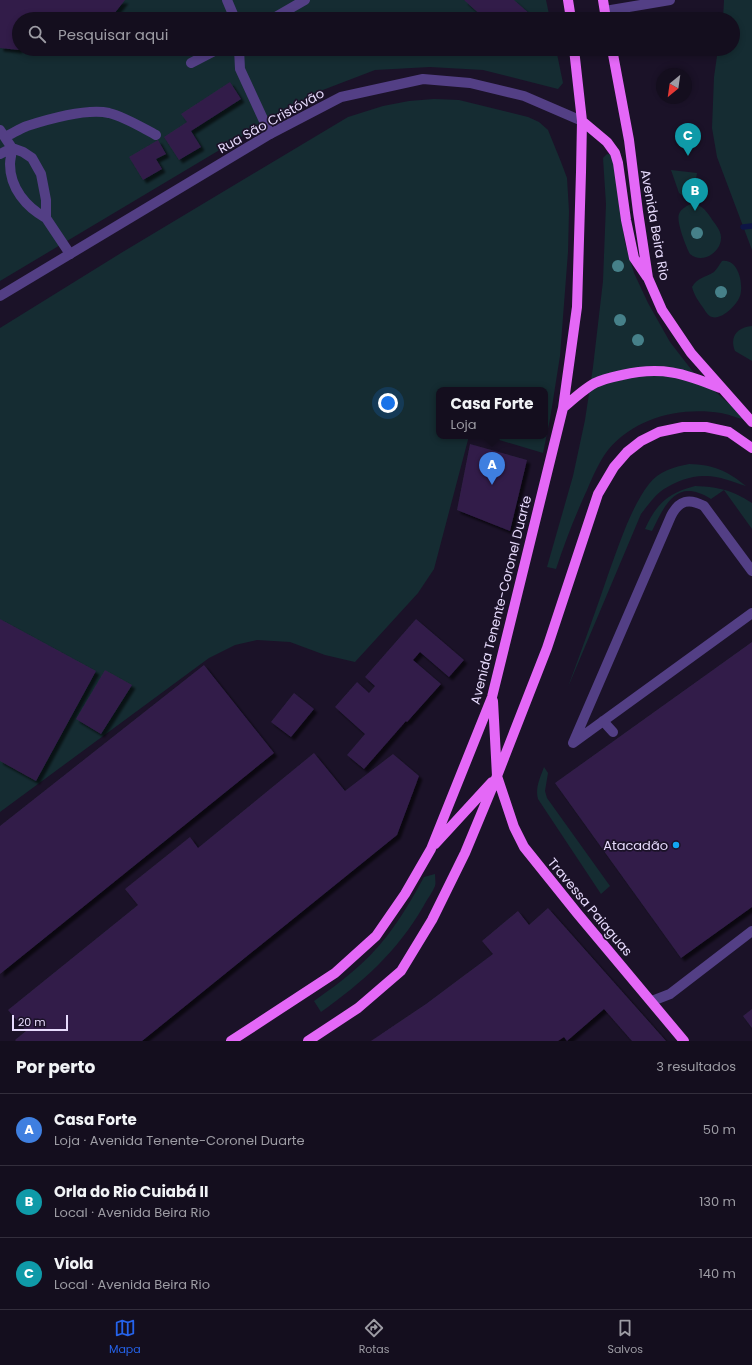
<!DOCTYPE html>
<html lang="pt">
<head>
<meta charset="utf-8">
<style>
	:root { --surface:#140e1e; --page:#1d1727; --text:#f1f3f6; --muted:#9d9ca4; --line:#332e3c; --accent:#2563eb }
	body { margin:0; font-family:Poppins,sans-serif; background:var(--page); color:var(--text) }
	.compass { position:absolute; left:656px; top:68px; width:36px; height:36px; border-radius:50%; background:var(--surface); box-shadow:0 2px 6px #0003; rotate:209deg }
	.scale { position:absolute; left:12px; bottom:10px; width:56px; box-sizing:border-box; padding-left:4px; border:2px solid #e7dbfd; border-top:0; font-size:11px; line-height:14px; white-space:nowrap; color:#e7dbfd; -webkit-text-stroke:3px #1b1228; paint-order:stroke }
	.you { position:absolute; left:388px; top:403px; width:14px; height:14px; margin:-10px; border:3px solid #fff; border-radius:50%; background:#1a73e8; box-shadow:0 0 0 6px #1a73e833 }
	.badge { display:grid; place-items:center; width:26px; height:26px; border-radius:50%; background:var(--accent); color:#fff; font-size:13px; font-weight:700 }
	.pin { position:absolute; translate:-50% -33px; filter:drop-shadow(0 1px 2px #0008) }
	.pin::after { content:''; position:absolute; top:21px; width:14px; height:12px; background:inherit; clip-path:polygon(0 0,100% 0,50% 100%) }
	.popup { position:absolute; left:436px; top:387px; width:112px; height:52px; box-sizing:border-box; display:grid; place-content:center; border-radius:8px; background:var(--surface); filter:drop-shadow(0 1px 3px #0005); font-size:13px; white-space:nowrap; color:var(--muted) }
	.popup b { font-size:15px; color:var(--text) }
	.popup::after { content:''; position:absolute; left:50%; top:100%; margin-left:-8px; border:8px solid transparent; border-top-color:var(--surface) }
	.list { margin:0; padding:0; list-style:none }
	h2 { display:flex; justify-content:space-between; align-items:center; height:52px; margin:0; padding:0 16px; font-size:17px }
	h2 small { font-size:13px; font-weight:400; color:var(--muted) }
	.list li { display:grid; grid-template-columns:26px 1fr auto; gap:12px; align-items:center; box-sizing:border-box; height:72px; padding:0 16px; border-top:1px solid var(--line) }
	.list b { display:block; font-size:15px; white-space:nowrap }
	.list p { margin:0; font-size:13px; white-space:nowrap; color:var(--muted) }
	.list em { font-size:13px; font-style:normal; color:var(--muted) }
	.icon { flex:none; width:22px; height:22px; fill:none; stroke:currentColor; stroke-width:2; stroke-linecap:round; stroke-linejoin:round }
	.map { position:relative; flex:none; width:752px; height:1041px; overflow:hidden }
	.search { position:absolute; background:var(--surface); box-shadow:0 2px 6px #0003; left:12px; right:12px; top:12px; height:44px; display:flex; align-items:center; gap:10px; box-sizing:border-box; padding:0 14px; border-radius:22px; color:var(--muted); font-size:15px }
	.sheet { height:268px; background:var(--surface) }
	nav { display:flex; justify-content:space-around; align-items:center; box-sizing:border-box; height:56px; border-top:1px solid var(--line); background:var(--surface); font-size:11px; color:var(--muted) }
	nav a { display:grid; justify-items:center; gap:2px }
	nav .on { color:var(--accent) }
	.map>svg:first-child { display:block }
</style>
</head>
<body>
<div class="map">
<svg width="752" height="1041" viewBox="0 0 752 1041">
	<defs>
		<filter id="shadow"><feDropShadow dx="3.5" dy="3.5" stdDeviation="1" flood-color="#0009"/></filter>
	</defs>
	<rect width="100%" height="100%" fill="#1b1228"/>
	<path fill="#152c32" d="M0 0H546L550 19H19V49H556L563 83 558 89 483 70 430 67 375 70 315 93 0 281Z
		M724 0H752V250L717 157 712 128 714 77 718 49H733V19H723Z
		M434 99 459 100 528 117 539 122 548 130 561 162 567 178 569 211 568 252 560 356 550 419 543 453 486 436H545V390H439V436H469L434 569 418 593 355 662 325 655 290 642 257 640 235 645 209 658 0 812V328L121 253 348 117 383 106 409 101Z
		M607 154 612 155 625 243 634 273 648 303 670 342 694 373 750 422C741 419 731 415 721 413 680 407 636 417 608 450 599 462 593 476 587 490 575 516 565 542 556 569L547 567 573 476 585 420 593 367 603 281 606 204 603 158Z
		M671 170 697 173 695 186 689 196 685 197 679 193Z
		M691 204C702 205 705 209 711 218 714 223 721 230 721 237 722 252 702 265 690 254 686 247 676 221 679 214 681 209 686 206 691 204Z
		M722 261C738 258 744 284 740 296 737 305 722 320 712 317 708 316 706 312 704 309 699 302 694 295 692 287 697 278 706 277 714 272 717 269 719 265 722 261Z
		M752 326V361L735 351C729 336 738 327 752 326Z
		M689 464C714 465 726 470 746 486 733 482 719 476 706 476 693 475 676 481 664 489 655 495 648 505 641 514L568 687C582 649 596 610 609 572 619 545 631 507 649 484 659 471 674 467 689 464Z
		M695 486C719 487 732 490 752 503V529L724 490 711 499C676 477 665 505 652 531L645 529C656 504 668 493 695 486Z
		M544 767 548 773 545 791 547 798 610 886 601 894 538 799C535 788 540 778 544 767Z
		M435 874C435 878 436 883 435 886 432 893 426 901 423 907 396 953 363 982 321 1012L314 1001C341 982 366 963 387 936 401 918 413 897 424 877Z"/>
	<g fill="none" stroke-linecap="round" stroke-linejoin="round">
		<path stroke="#0e1545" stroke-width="5.5" d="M743 227 752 226"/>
	</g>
	<path fill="#311f48" filter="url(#shadow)" d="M0 0H125L110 19H19V50L0 48Z
		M464 0H514L531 15 527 19H485Z
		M230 82 241 99 191 131 201 147 179 160 164 137 187 122 181 114Z
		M158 140 166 154 156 159 162 169 143 180 129 157Z
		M470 444 527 460 510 531 457 510Z
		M0 619 96 671 36 781 0 761Z
		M416 619 464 660 449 677 420 652 413 660 441 684 407 722 406 721 364 769 347 755 365 734 335 707 357 682 369 693 375 686 365 677Z
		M752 642V907L681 958 555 783Z
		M204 665 274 753 0 974V826Z
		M105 670 132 685 101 734 76 719Z
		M294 693 314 709 291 737 271 722Z
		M314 753 345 791 393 754 419 776 397 835 142 1041H16L15 1040 26 1031 8 1010 138 905 125 889 190 837 198 848Z
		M548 908 666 1041H632L604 1009 567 1041 564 1037 558 1041H371L426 1004 493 954 482 941 518 911 529 925Z
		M752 1009V1028L743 1016Z"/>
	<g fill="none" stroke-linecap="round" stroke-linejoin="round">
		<path stroke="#533f85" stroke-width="10" d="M227 0 235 19
			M605 11 670 0
			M272 19 305 0
			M239 49 240 69 270 134
			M191 63 218 49
			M0 130 12 148 23 152 32 158 41 174 46 200V218L70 254
			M5 137C12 134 19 129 27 126 49 119 86 108 109 113 125 117 141 127 156 135
			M12 148C12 153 10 159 10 164 10 188 26 207 46 218
			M0 154 12 148
			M752 571 704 506C689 498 679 500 671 516L573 743 752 613
			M603 721 613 732
			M652 1001 670 994 752 931"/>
		<path stroke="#533f85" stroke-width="10" d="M0 296 270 134 341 97 423 79 470 83 524 96 582 121"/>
		<path stroke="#e468f7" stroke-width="10" d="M568 0 571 19
			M603 0 606 19
			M612 49 629 140 638 212 648 278 662 310 691 353 752 422
			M582 121 607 142 615 153 618 163 626 220 634 258 647 277
			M563 408C573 399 584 389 595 383 603 379 613 377 622 375 661 366 684 373 720 388
			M493 701 497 776 514 827 524 847 577 913 684 1041
			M435 844 492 782
			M231 1041 335 973 376 936 405 894 431 849 492 697 563 408 577 307 581 172 582 121 574 49
			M308 1041 358 1008 401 971 432 920 465 853 497 776 547 648 598 494 614 467 627 452 641 441 659 432 683 427H706L729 432 752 448"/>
	</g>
	<g fill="#468089">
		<circle cx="697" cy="233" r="6"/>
		<circle cx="618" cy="266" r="6"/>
		<circle cx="721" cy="292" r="6"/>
		<circle cx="620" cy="320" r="6"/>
		<circle cx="638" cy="340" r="6"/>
	</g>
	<circle fill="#12a6f2" stroke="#1b1228" stroke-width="1.5" cx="676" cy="845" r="4"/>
	<g text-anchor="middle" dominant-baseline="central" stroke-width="3.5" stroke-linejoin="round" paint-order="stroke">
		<g font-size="13" fill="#e7dbfd" stroke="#1b1228">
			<text transform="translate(271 121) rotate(-29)">Rua São Cristóvão</text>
			<text transform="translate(655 225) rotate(80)">Avenida Beira Rio</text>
			<text transform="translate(501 600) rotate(-76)">Avenida Tenente-Coronel Duarte</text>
			<text transform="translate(590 907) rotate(50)">Travessa Paiaguas</text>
		</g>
		<g font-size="13" fill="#e7dbfd" stroke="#1b1228" text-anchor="end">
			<text x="668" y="845">Atacadão</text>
		</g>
	</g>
</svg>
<svg class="compass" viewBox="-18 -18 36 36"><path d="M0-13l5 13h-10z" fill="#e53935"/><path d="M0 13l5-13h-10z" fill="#9d9ca4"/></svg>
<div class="scale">20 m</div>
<div class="you"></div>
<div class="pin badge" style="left:492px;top:485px;background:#3f7fe0">A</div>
<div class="popup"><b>Casa Forte</b>Loja</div>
<div class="pin badge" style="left:695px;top:211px;background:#0f9aa8">B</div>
<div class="pin badge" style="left:688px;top:156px;background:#0f9aa8">C</div>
<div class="search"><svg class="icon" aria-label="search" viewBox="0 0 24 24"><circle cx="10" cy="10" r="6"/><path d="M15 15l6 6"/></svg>Pesquisar aqui</div>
</div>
<section class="sheet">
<h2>Por perto<small>3 resultados</small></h2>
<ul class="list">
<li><span class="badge" style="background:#3f7fe0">A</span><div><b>Casa Forte</b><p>Loja · Avenida Tenente-Coronel Duarte</p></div><em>50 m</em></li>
<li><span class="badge" style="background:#0f9aa8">B</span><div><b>Orla do Rio Cuiabá II</b><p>Local · Avenida Beira Rio</p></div><em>130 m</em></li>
<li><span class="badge" style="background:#0f9aa8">C</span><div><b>Viola</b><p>Local · Avenida Beira Rio</p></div><em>140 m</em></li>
</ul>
</section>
<nav>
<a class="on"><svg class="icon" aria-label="map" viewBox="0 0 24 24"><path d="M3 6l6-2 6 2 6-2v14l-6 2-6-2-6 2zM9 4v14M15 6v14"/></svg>Mapa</a>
<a><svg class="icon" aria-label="directions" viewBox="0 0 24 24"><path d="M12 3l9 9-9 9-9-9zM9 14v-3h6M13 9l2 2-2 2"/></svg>Rotas</a>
<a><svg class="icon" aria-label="saved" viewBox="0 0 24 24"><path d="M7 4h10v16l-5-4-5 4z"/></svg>Salvos</a>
</nav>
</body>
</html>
